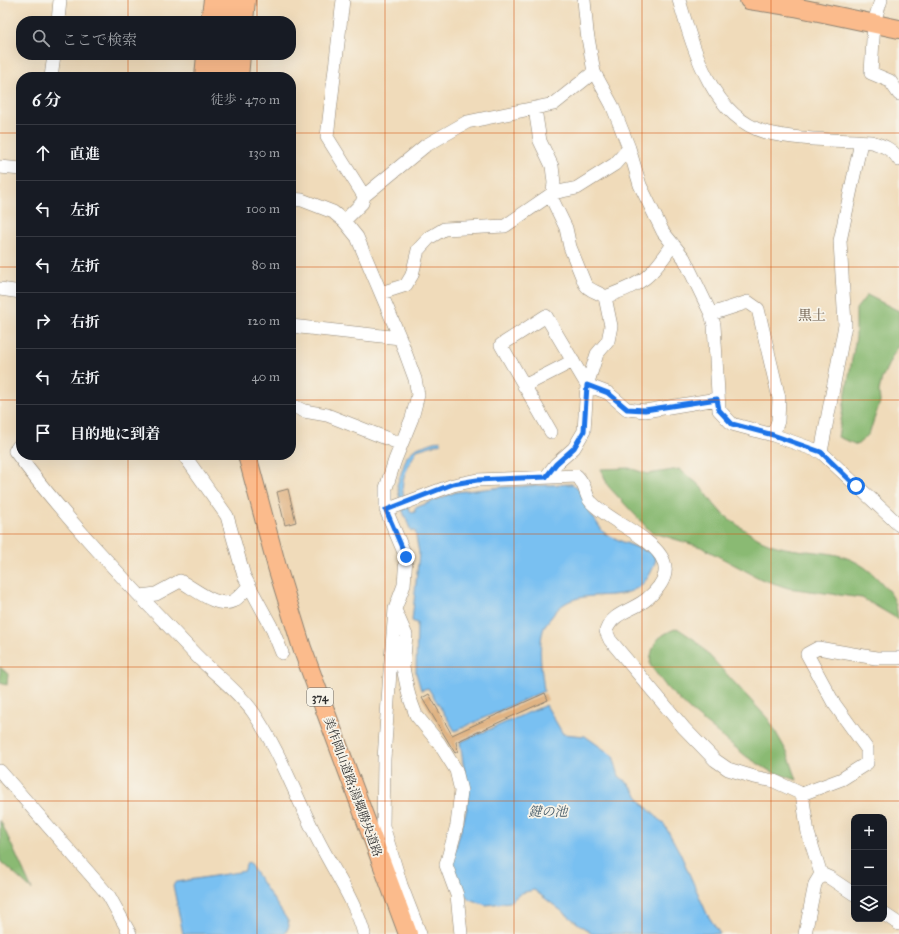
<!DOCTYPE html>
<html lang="ja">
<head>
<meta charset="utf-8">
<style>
	:root { --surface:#171b24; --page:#20242c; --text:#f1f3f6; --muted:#9ea1a6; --line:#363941 }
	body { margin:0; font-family:"IM FELL Great Primer","Noto Serif JP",serif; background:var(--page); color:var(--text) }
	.controls { position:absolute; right:12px; bottom:12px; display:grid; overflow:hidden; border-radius:8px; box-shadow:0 4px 16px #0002 }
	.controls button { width:36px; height:36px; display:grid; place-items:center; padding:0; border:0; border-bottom:1px solid var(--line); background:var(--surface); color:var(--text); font:20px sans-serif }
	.stop { position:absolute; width:12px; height:12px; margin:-9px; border:3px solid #1a73e8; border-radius:50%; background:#fff }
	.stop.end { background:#1a73e8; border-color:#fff; box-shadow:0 1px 4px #0008 }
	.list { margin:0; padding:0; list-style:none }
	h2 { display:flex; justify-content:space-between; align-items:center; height:52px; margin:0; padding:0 16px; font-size:17px }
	h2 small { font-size:13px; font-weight:400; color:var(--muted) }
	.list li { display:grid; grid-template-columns:26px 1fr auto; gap:12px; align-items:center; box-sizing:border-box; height:56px; padding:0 16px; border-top:1px solid var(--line) }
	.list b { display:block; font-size:15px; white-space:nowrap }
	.list em { font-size:13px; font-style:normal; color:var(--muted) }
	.icon { flex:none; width:22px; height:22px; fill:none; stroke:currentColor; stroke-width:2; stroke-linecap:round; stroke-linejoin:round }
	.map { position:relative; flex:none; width:899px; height:934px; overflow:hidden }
	.search { position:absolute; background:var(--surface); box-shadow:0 4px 16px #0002; left:16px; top:16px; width:280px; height:44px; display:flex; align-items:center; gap:10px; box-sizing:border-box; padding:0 14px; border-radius:16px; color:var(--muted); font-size:15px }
	.panel { position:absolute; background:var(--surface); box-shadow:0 4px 16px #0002; left:16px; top:72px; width:280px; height:388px; border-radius:16px }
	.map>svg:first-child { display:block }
</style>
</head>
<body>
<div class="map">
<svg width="899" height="934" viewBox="0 0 899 934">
	<rect width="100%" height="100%" fill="#f7f3e8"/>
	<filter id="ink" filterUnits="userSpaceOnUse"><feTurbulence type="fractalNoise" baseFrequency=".025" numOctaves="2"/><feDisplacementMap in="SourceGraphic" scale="8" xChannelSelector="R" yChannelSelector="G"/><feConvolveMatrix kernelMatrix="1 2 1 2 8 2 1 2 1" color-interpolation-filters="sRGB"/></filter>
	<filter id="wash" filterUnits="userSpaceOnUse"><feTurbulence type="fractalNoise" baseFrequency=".012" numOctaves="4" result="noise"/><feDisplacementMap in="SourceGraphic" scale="16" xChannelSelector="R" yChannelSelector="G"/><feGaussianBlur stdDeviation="0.9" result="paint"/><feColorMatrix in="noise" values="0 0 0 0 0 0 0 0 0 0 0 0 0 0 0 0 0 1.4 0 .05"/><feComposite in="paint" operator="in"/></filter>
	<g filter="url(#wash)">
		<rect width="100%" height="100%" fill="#f0dbba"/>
		<path fill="#8aba73" stroke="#5a724f" d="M867 295 899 311V346L893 355 882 378 879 391 880 402 869 434 857 445 838 437 856 337V309Z
			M629 468 648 474 679 469C686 475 694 480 700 486 707 493 712 503 719 510 727 518 751 535 761 540 804 561 841 539 879 580 893 596 896 598 898 619L862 598 788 588 761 579 701 547 651 532 608 486 601 469Z
			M677 628 695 640 769 720 788 754 797 780 770 771 747 757 691 711 668 689 650 665C652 642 656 637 677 628Z
			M0 667 8 674 7 685 0 683Z
			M0 820 2 824 32 890 0 861Z"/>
		<path fill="#79c0f1" stroke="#52768e" d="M440 440 441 443 417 450C404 473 395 489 412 513L415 512V508L456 492 504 487 572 484 579 490 590 513 604 533 623 542 652 553 656 559C639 621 581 575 553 615 550 619 546 623 544 627 537 648 542 671 544 691L455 731 428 688 421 690 416 673 417 623 412 621 419 553 415 531H411L402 509 397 485 407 456 416 448Z
			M546 705 563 734 585 736 613 756 619 776 630 785 643 804 664 824 680 853 707 914 720 934H592L534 890 521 893 510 902 486 905 469 899 459 888 452 872 453 857 467 808 466 784 460 742Z
			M249 863 288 921 289 926 285 934H183L173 885 177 882 245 871 246 864Z"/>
		<g id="blocks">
			<path fill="#e0b484" d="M288 489 296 522 285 525 277 492Z
				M545 693 548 700 456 742 458 751 455 753 422 698 429 694 452 735Z"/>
		</g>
	</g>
	<g filter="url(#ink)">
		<use href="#blocks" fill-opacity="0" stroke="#8e8372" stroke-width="1"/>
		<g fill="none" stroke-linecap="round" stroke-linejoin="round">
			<g stroke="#8e8372" stroke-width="14">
				<path id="minor" d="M343 0 327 137 364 196
					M584 0 587 32 594 72 612 105 629 148 640 185 663 232 684 258 711 314 714 325 719 410 732 424 773 435 821 452 899 525
					M679 0C693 47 711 116 765 132 795 140 839 140 871 142 882 145 893 149 899 160
					M881 0 874 22 871 73 890 81 899 94
					M58 21 60 0
					M51 77 54 55
					M535 109 540 141 552 166 554 183 552 199 566 228 570 247 585 284C590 292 598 291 605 297
					M0 167 21 169
					M291 199 302 200 333 212 344 221 357 237 400 338 415 379 418 395 412 418 395 460 386 488V510L406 557 404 585 395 609 390 672 384 759 383 826 401 885 420 934
					M344 221 362 203 364 196 425 146 467 122 554 104 594 72
					M0 289 21 292
					M381 293 406 285 412 275 418 250 429 238 444 229 505 226 553 193 577 188 615 164 629 148
					M711 314 748 302 758 309 779 398 778 421 773 435
					M291 326 400 338
					M524 386 573 361
					M291 405 304 411 327 415 401 444
					M551 432 501 345 546 316 587 385 608 393 627 409 645 411 717 399
					M21 443 15 451C67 522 131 586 191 650 211 672 236 688 253 712 280 751 295 795 316 836 330 865 357 904 364 934
					M821 452 845 325 840 241 861 142
					M184 455 227 516 244 576 271 626 282 653
					M546 477 556 464 574 448 584 431 587 385 597 354 608 341 611 326 605 297C643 283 650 279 673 244
					M386 510 453 485 477 480 577 476C587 486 585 496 591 502 617 530 701 552 648 598 634 611 613 611 606 631L610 640 684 728 715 760 728 769 754 777 774 781 802 794 842 779 867 763V749L833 702 807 654 818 648 876 658H899
					M141 596 156 594 180 581C194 588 217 609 233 601 239 598 244 591 249 586
					M396 612 406 635 403 668 409 696 416 715 439 743 456 770 461 791 457 825 446 865 457 895 461 934
					M0 771 109 896 130 934
					M802 794 808 833 821 874 815 884 805 934
					M821 874 830 878 854 894
					M884 914 899 924"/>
			</g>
			<g stroke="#8e8372" stroke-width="20">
				<path id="highway" d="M749 0 795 7 899 29
					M210 21 213 0
					M227 21 229 0
					M244 21 246 0
					M204 77 206 55
					M221 77 224 55
					M239 77 241 55
					M247 455 277 567 302 648 408 934"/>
			</g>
			<use href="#minor" stroke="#fff" stroke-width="13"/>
			<use href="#highway" stroke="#fbbb8c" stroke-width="18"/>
		</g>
	</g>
	<g fill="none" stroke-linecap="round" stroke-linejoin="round" filter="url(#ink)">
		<path stroke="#1a73e8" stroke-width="5" d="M406 557 386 510 453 484 477 480 546 477 556 464 574 448 584 431 587 385 608 393 627 409 645 410 717 399 719 410 732 424 773 435 821 452 856 486"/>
	</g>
	<path fill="none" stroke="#d5540f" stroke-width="1" stroke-opacity="0.55" d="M128 0V21M257 0V21M385 0V934M514 0V934M642 0V934M771 0V934M128 55V77M257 55V77M0 133H21M291 133H899M0 267H21M291 267H899M0 400H21M291 400H899M128 455V934M257 455V934M0 534H899M0 667H899M0 801H899"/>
	<g text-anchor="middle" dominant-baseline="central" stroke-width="3.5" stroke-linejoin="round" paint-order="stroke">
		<rect fill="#f7f3e8" stroke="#686764" stroke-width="1" x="307" y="688" width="26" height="18" rx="3"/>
		<g font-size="11" font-weight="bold" fill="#2b2b2b">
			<text x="320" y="697">374</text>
		</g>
		<g font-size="12" fill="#2b2b2b" stroke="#f7f3e8">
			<text transform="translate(353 787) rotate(70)">美作岡山道路;湯郷勝央道路</text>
		</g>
		<g font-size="13" font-style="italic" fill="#425866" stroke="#f7f3e8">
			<text x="548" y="812">鍵の池</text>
		</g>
		<g font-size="14" fill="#6a5b4a" stroke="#f7f3e8">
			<text x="812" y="315">黒土</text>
		</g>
	</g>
</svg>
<div class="controls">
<button>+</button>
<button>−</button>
<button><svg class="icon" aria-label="layers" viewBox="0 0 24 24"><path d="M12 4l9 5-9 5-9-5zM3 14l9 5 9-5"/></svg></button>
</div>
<div class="stop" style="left:856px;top:486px"></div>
<div class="stop end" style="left:406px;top:557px"></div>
<div class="search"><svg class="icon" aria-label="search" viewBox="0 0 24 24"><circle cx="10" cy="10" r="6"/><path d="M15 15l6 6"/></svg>ここで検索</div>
<section class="panel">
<h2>6 分<small>徒歩 · 470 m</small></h2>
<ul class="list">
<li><svg class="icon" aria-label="ahead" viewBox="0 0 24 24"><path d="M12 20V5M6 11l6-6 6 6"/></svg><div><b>直進</b></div><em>130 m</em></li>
<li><svg class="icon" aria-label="left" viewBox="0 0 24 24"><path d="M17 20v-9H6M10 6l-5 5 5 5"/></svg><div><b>左折</b></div><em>100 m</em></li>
<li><svg class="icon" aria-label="left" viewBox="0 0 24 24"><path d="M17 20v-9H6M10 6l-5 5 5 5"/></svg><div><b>左折</b></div><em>80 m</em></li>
<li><svg class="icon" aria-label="right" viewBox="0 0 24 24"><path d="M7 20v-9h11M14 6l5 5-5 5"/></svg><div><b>右折</b></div><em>120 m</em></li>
<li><svg class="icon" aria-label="left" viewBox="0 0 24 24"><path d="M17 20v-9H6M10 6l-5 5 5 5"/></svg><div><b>左折</b></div><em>40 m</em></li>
<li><svg class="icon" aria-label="arrive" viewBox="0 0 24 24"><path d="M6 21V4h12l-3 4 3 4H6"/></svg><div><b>目的地に到着</b></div></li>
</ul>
</section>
</div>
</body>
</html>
